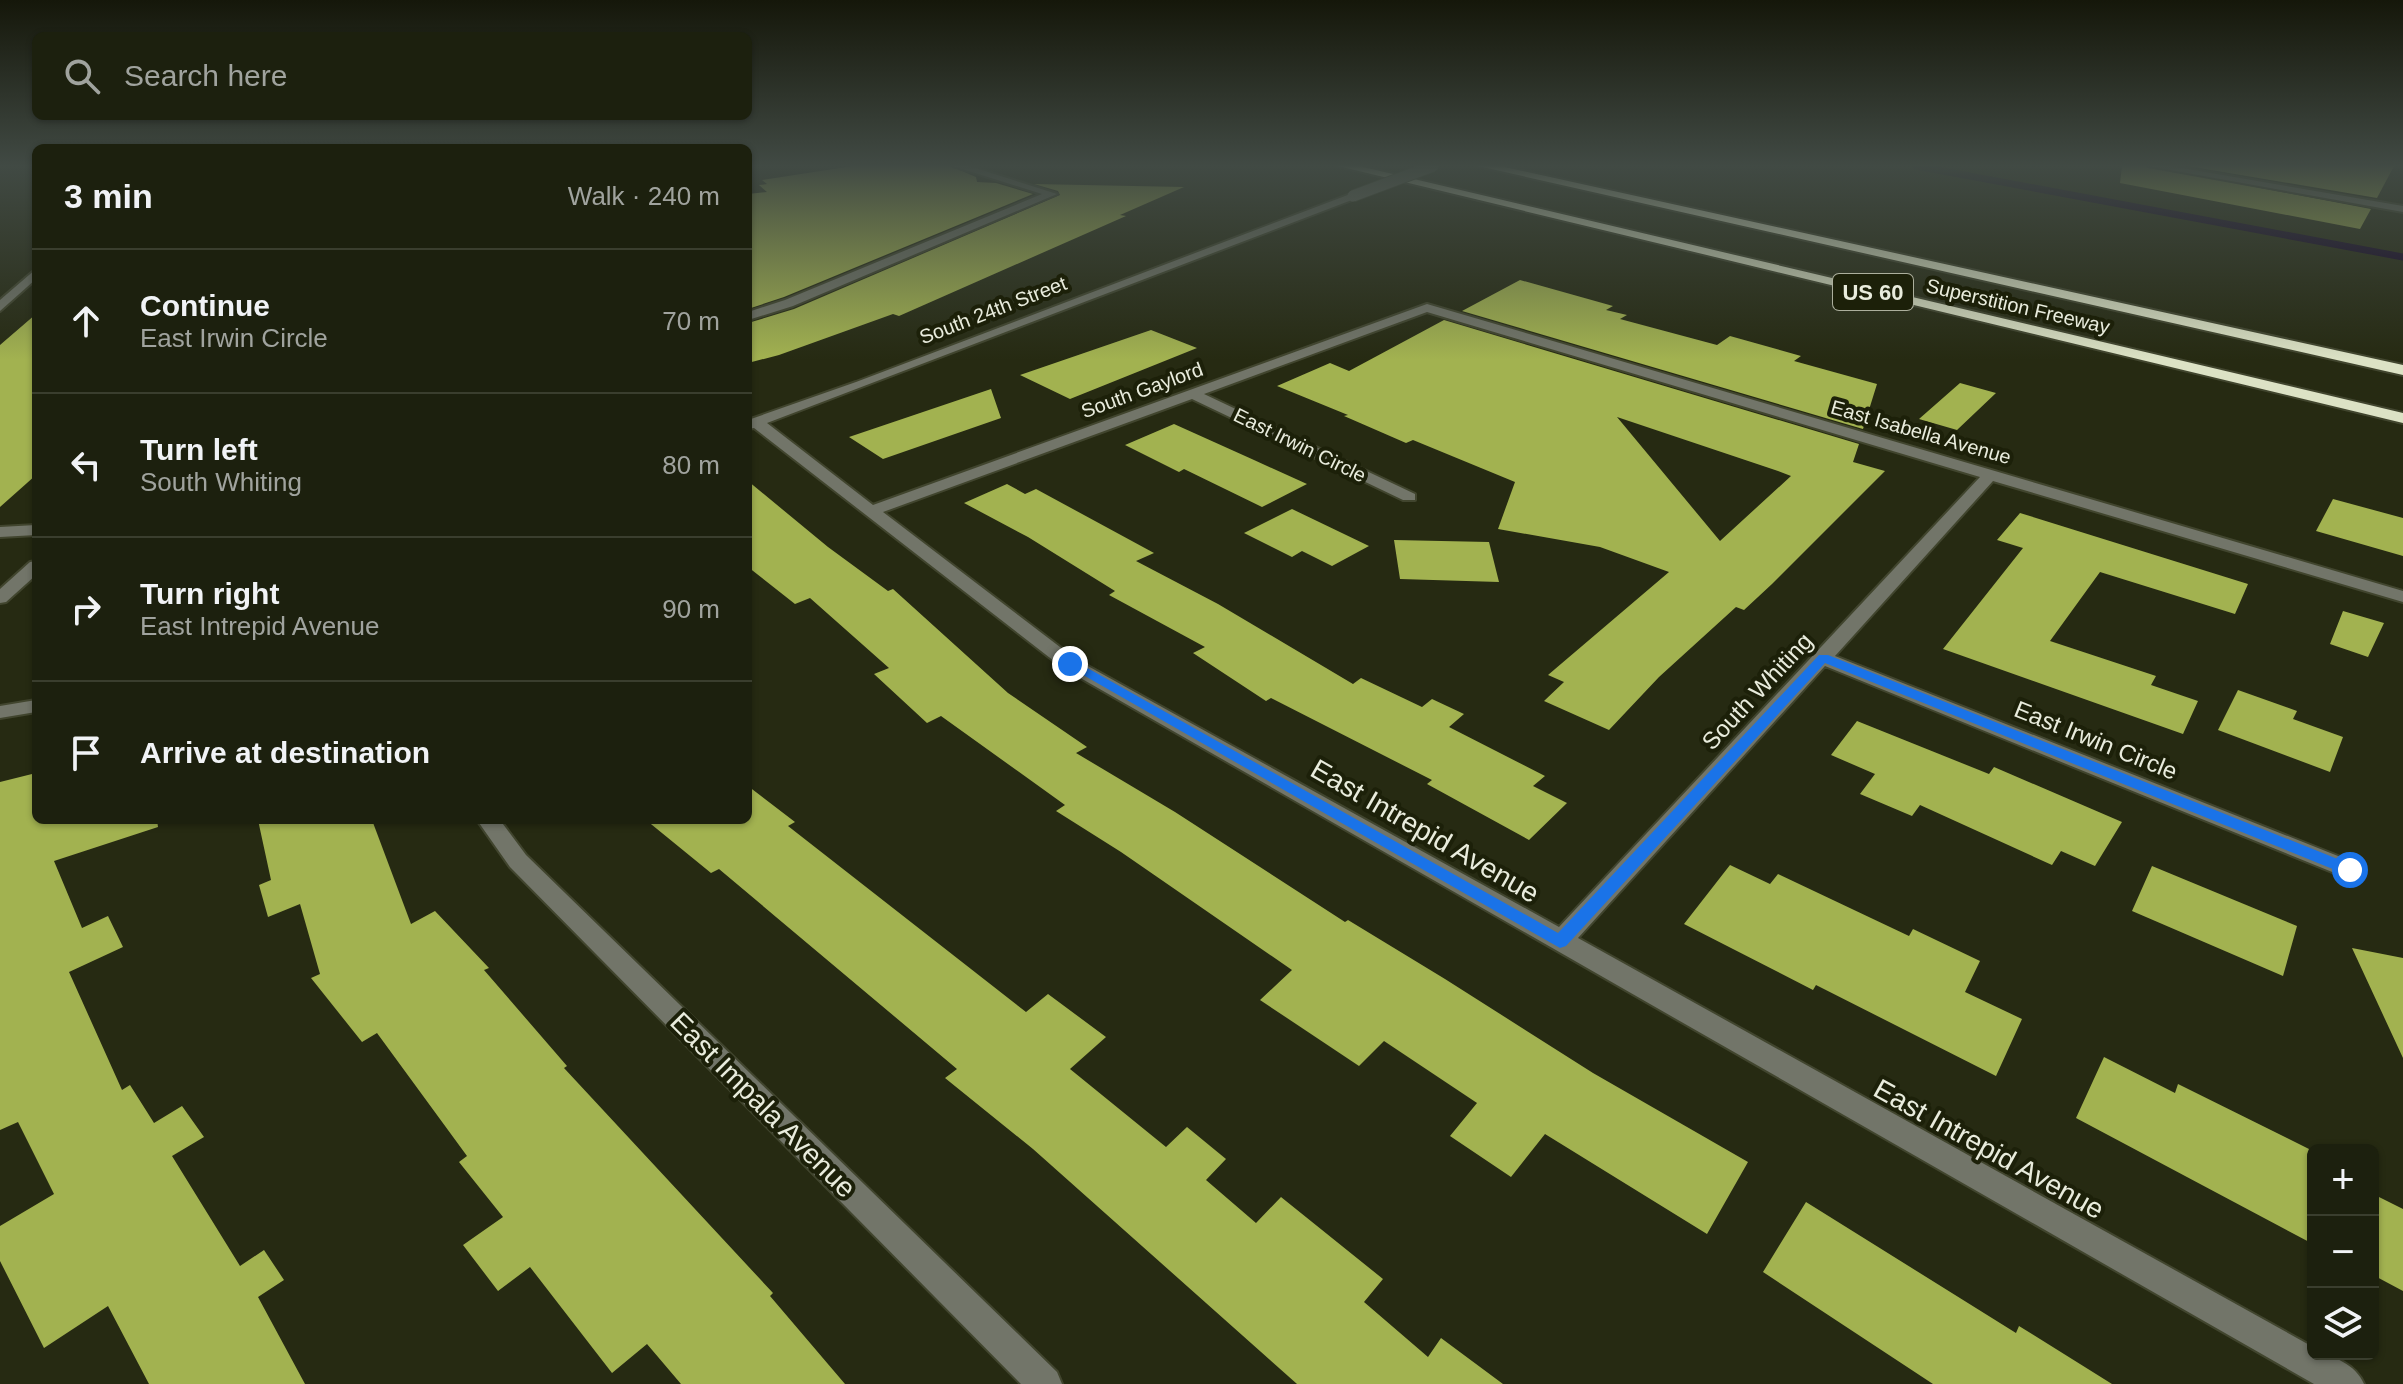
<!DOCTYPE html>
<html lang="en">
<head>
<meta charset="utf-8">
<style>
	:root { --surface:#1c200e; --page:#292d1c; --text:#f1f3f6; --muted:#a0a39e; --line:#3a3e2e }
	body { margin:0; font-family:Arial,sans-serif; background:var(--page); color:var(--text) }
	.controls { position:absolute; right:24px; bottom:24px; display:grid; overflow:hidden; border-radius:12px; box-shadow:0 2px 6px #0004 }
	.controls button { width:72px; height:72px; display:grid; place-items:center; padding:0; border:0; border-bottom:2px solid var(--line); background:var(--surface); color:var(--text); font:40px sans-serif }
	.stop { position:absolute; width:24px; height:24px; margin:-18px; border:6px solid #1a73e8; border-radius:50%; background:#fff }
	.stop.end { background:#1a73e8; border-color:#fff; box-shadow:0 2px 8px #0008 }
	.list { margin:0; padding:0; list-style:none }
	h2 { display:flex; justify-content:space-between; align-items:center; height:104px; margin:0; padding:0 32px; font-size:34px }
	h2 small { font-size:26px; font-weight:400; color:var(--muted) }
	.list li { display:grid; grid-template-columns:52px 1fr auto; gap:24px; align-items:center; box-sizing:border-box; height:144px; padding:0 32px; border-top:2px solid var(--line) }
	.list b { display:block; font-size:30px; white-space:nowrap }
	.list p { margin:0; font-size:26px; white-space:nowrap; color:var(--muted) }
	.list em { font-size:26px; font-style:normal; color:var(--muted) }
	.icon { flex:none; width:44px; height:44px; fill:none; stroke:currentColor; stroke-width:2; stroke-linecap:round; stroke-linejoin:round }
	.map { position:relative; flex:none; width:2403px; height:1384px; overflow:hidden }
	.search { position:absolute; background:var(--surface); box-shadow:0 2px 6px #0004; left:32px; top:32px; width:720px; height:88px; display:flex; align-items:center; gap:20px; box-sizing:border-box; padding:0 28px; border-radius:12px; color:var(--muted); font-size:30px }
	.panel { position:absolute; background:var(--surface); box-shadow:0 2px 6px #0004; left:32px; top:144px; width:720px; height:680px; border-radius:12px }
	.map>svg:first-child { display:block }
</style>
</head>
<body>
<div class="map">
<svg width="2403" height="1384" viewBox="0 0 2403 1384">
	<rect width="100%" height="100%" fill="#262a12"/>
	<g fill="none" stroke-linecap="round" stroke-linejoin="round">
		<path stroke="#120126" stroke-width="7" d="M1916 166 2403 257"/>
	</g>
	<path fill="#a2b250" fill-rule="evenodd" d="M853 166H950L976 177 977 182 996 183 1033 194 784 297 748 309V194L767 192 759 185 767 184 762 180Z
		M2122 166H2145L2371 209 2360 229 2120 183Z
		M2188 166H2394L2377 198Z
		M1034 184 1184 187 1120 215 1126 216 899 316 893 314 779 355 748 363V323L794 309 1060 195 1058 191Z
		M1520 280 1613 306 1606 310 1627 315 1620 319 1717 345 1730 336 1801 356 1794 361 1877 384 1863 429 1462 311Z
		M36 314V475L0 507V345Z
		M1444 320 1859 444 1853 462 1885 471 1772 584 1744 610 1736 607 1659 677 1609 730 1544 701 1564 682 1548 675 1669 572 1600 547 1498 529 1515 482 1413 440 1406 443 1344 416 1348 415 1277 386 1330 363 1349 371ZM1617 417 1778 471 1791 476 1720 541Z
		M1151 330 1197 348 1070 399 1020 375Z
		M1960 383 1996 393 1957 430 1919 419Z
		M991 389 1001 418 883 459 849 437Z
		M1174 424 1254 460 1307 484 1262 507 1184 469 1179 472 1125 445Z
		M748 481 828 547 888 591 893 589 1008 693 1087 747 1076 753 1175 812 1345 922 1348 920 1445 979 1593 1073 1748 1162 1707 1234 1545 1134 1511 1177 1450 1136 1477 1103 1384 1041 1359 1066 1260 1000 1292 970 1121 852 1056 811 1065 805 941 716 927 723 874 674 889 668 810 598 795 604 748 567Z
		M1007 484 1025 494 1036 489 1154 553 1136 561 1218 604 1353 684 1361 678 1422 707 1432 699 1464 714 1449 727 1545 776 1533 786 1567 803 1529 840 1427 784 1432 780 1271 698 1266 701 1193 653 1205 647 1109 595 1115 591 1028 537 964 503Z
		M2333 499 2403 518V556L2316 531Z
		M1292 509 1369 546 1332 566 1302 551 1292 557 1244 533Z
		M2020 513 2248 584 2235 614 2100 572 2050 641 2156 676 2151 685 2198 701 2183 734 1943 649 2023 548 1997 540Z
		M1394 540 1489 542 1499 582 1400 579Z
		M2343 611 2384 623 2368 657 2330 644Z
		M2238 690 2297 711 2293 719 2343 737 2330 772 2218 730Z
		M1857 721 1989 774 1994 767 2122 822 2095 866 2061 851 2052 865 1920 805 1912 816 1860 794 1875 774 1831 755Z
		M36 773V820H157L158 827 54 861 82 928 108 916 123 947 69 972 122 1090 130 1085 154 1123 182 1106 204 1137 172 1156 240 1266 264 1250 284 1280 258 1297 305 1384H149L108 1306 44 1348 0 1261V1226L54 1194 18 1122 0 1130V782Z
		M748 786 795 822 788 826 1026 1012 1048 994 1106 1037 1070 1069 1166 1147 1187 1127 1226 1159 1206 1180 1256 1223 1281 1197 1383 1279 1364 1302 1428 1357 1441 1338 1503 1384H1297L1033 1149 945 1078 957 1069 719 869 711 873 646 820H748Z
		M258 820H372L411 924 435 911 489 968 484 970 567 1066 564 1068 773 1293 770 1296 845 1384H681L647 1344 612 1373 530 1267 498 1291 463 1245 503 1217 459 1162 467 1156 377 1033 362 1042 311 978 320 974 300 904 268 917 259 885 271 880Z
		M1730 865 1770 884 1778 874 1909 936 1913 929 1980 961 1965 992 2022 1019 1996 1076 1816 985 1813 990 1684 924Z
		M2152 866 2297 926 2283 976 2132 911Z
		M2352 948 2403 958V1058Z
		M2104 1057 2175 1093 2178 1084 2313 1151V1244L2076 1118Z
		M2373 1194 2403 1209V1291L2373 1275Z
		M1806 1202 2016 1333 2019 1326 2112 1384H1933L1763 1272Z"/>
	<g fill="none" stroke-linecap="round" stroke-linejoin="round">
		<g stroke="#41452e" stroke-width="4">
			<path id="minor" d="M953 166H969L1057 194 793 306 748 320V312L785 300 1042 194Z
				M2148 166H2170L2403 206V212Z
				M1353 193 1357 194V198L767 423 873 505 1427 304 2403 591V602L1993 481 1835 656 2358 864 2362 870 2358 876 2350 878 2342 876 1825 666 1578 938 2313 1347V1354C2333 1354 2356 1365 2364 1384H2314L1063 668 754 428 748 429V420L751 419 856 382ZM1427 312 1980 477 1559 927 1077 660 883 512 1192 399 1403 500H1415V494L1204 394Z
				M36 269V279L0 311V300Z
				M36 525V535L0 537V527Z
				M36 561V575L6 602 0 603V589L30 562Z
				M36 700V712L0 718V706Z
				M477 820H500L526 855 1057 1372 1062 1384H1021L510 867Z"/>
		</g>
		<g stroke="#41452e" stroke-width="4">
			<path id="highway" d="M1338 166H1359L2403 413V423Z
				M1478 166H1500L2403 365V375Z"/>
		</g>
		<use href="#minor" fill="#727569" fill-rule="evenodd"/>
		<use href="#highway" fill="#dce2c5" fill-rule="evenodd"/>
		<g stroke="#41452e" stroke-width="13" stroke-linecap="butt">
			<path id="minor-bridge" d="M1353 196 1433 166"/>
		</g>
		<use href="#minor-bridge" stroke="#727569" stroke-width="11"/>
	</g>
	<linearGradient id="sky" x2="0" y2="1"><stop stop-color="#15170a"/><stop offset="0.46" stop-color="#414a44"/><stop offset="1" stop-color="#414a44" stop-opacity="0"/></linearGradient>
	<rect width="2403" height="360" fill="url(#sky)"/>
	<path fill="#1a73e8" d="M1819 655H1828L2355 866 2358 870 2350 875 2345 874 1825 663 1566 946 1560 948 1064 664 1075 661 1558 933Z"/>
	<g text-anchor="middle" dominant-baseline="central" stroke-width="8" stroke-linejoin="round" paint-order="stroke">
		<g font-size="20" fill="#e9ecdd" stroke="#1c2009">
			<text transform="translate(2018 306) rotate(13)">Superstition Freeway</text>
			<text transform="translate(993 310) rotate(-21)">South 24th Street</text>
			<text transform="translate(1142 390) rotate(-20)">South Gaylord</text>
			<text transform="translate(1921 432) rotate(16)">East Isabella Avenue</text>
			<text transform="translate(1300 445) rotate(26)">East Irwin Circle</text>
		</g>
		<rect fill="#1c2009" stroke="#acaf9d" stroke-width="2" x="1833" y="274" width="80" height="36" rx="6"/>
		<g font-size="22" font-weight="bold" fill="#e9ecdd">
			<text x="1873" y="292">US 60</text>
		</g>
		<g font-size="24" fill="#e9ecdd" stroke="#1c2009">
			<text transform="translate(1757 691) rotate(-47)">South Whiting</text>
			<text transform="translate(2096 740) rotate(22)">East Irwin Circle</text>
		</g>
		<g font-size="28" fill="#e9ecdd" stroke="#1c2009">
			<text transform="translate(1425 831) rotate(30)">East Intrepid Avenue</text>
			<text transform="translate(763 1105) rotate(45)">East Impala Avenue</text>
			<text transform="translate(1989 1149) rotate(29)">East Intrepid Avenue</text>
		</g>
	</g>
</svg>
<div class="controls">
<button>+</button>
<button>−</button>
<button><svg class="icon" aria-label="layers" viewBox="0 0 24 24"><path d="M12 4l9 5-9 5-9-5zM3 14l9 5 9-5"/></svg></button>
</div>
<div class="stop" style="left:2350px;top:870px"></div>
<div class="stop end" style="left:1070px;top:664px"></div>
<div class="search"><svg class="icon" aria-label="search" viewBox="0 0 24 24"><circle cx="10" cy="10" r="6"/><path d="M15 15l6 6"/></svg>Search here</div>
<section class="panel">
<h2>3 min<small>Walk · 240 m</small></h2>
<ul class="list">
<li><svg class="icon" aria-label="ahead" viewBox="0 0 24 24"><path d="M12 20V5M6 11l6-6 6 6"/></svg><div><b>Continue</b><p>East Irwin Circle</p></div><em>70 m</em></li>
<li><svg class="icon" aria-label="left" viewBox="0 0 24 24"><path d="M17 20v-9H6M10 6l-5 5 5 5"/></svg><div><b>Turn left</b><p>South Whiting</p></div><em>80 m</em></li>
<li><svg class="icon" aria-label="right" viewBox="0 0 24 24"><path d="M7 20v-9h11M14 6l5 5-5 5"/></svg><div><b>Turn right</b><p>East Intrepid Avenue</p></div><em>90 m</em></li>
<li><svg class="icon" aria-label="arrive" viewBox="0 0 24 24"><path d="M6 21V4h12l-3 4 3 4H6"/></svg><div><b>Arrive at destination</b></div></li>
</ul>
</section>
</div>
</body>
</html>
